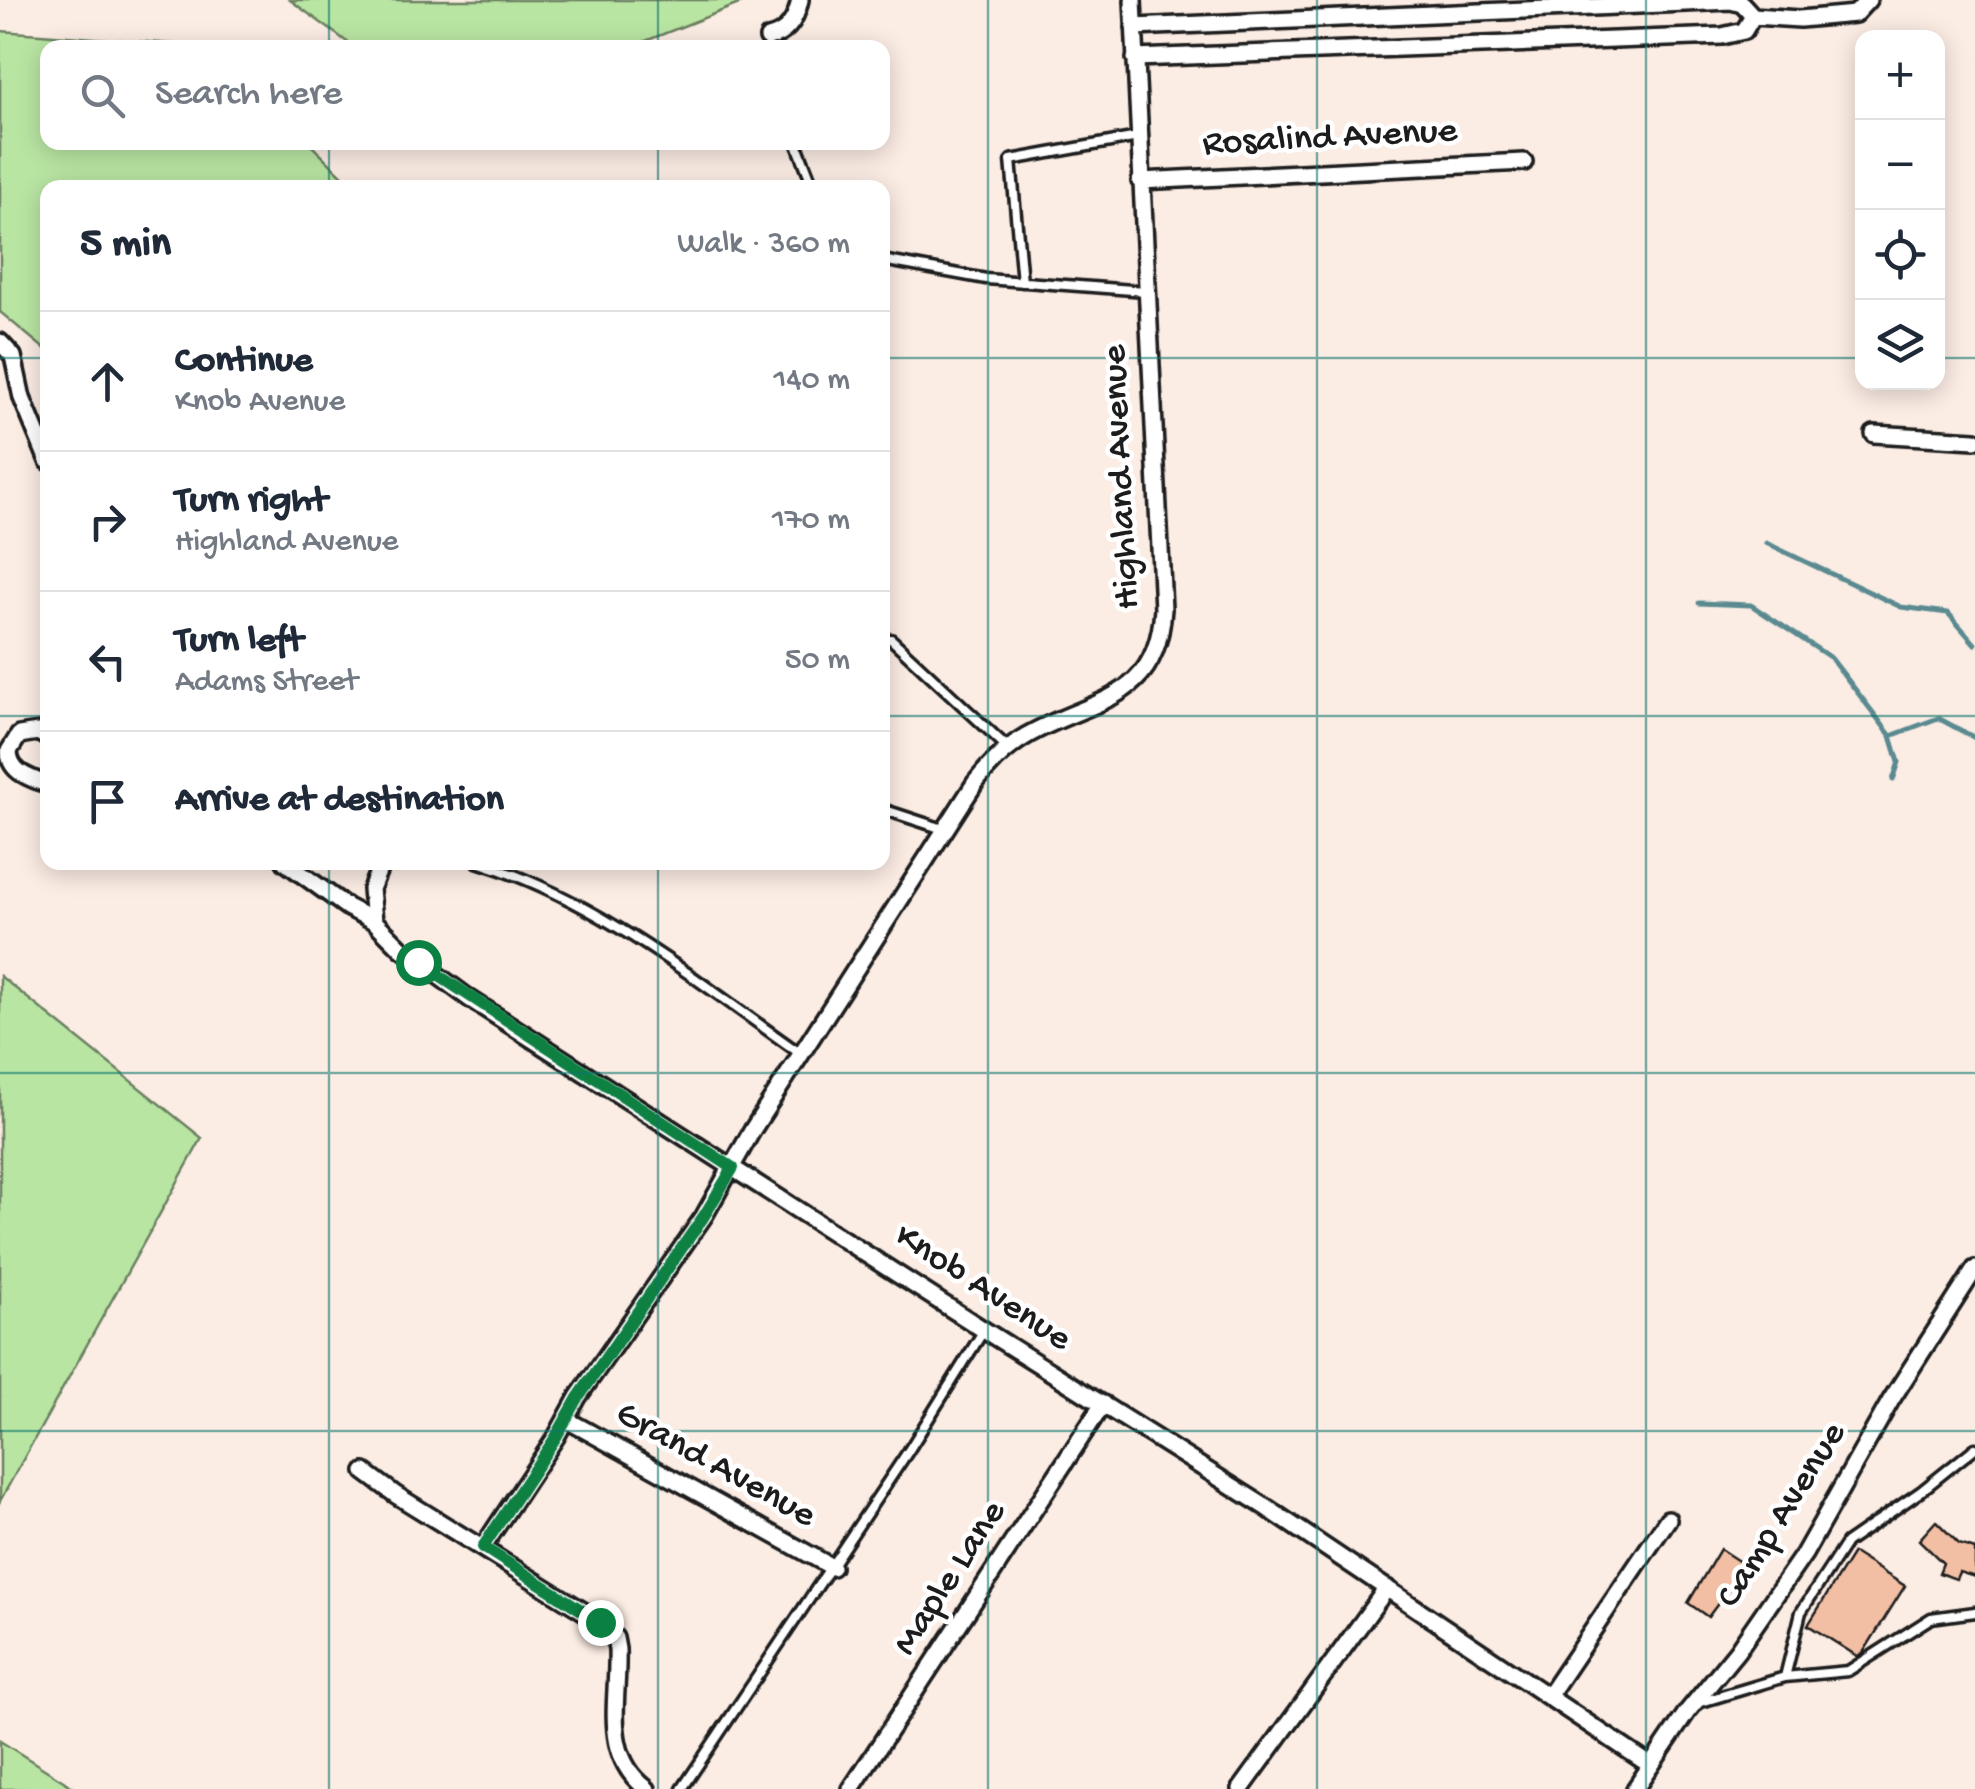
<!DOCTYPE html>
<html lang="en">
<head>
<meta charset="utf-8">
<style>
	:root { --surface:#fff; --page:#f6f6f7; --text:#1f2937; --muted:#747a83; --line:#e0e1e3 }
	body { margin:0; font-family:"Gochi Hand",sans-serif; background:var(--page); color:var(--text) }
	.controls { position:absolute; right:30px; top:30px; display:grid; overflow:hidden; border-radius:20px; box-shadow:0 5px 25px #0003 }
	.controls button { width:90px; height:90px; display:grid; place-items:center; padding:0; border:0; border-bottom:2px solid var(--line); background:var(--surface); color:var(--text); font:50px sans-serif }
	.stop { position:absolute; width:30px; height:30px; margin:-22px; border:8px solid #0b8043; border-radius:50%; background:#fff }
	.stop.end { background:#0b8043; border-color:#fff; box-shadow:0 2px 10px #0008 }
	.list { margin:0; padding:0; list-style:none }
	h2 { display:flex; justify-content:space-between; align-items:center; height:130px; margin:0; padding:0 40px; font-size:42px }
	h2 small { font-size:32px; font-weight:400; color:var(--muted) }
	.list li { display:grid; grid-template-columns:65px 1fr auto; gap:30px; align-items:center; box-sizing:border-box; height:140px; padding:0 40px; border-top:2px solid var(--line) }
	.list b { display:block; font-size:38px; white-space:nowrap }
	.list p { margin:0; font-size:32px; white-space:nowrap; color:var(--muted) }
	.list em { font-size:32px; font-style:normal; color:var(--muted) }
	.icon { flex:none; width:55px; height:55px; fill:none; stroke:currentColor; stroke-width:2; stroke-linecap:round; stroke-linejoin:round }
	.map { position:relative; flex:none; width:1975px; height:1789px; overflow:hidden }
	.search { position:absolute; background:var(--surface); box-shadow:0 5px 25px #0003; left:40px; top:40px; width:850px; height:110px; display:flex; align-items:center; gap:25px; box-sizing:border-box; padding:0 35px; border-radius:20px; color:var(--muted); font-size:38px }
	.panel { position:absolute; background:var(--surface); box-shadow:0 5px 25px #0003; left:40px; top:180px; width:850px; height:690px; border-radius:20px }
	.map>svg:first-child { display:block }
</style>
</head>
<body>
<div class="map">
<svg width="1975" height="1789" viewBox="0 0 1975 1789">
	<rect width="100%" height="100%" fill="#fbece4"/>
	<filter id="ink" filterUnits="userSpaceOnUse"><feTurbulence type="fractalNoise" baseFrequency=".01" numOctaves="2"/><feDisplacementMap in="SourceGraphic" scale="20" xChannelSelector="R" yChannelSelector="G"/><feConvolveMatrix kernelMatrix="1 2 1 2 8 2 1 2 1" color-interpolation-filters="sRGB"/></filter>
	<g filter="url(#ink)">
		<path fill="#b9e5a3" stroke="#6a8060" stroke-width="2.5" d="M290 0H749L628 48 354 47Z
			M0 31 214 47 48 48V142L309 143 354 187 48 188 47 351 0 312Z
			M0 976 202 1138 0 1501Z
			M0 1741 76 1789H0Z"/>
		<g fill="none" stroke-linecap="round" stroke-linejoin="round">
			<path stroke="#5a8a90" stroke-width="5" d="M1766 543 1901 607 1948 613 1975 644
				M1699 603 1751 605 1831 658 1891 736
				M1893 780 1899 762 1891 736 1938 718 1975 738"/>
		</g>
		<path fill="#f3bfa4" stroke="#1c1c1c" stroke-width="2.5" d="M1936 1521 1959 1544 1975 1549V1577L1959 1572 1956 1579 1939 1573 1943 1563 1919 1540Z
			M1720 1549 1746 1566 1708 1617 1688 1603Z
			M1853 1553 1905 1586 1863 1653 1857 1656 1808 1625Z"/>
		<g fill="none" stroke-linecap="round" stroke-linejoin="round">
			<g stroke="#1c1c1c" stroke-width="15">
				<path id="service" d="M796 142 814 188
					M882 260 986 279 1146 291
					M1022 282 1011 160 1138 137
					M882 639H891L1008 748
					M882 809 943 829
					M477 862C598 899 698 982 801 1054
					M1785 1677 1801 1612 1846 1543 1920 1492 1975 1448
					M1698 1703 1785 1677 1848 1671 1931 1618 1975 1612
					M682 1789 909 1450 984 1330"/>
			</g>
			<g stroke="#1c1c1c" stroke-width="22">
				<path id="minor" d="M1753 16 1800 19 1855 14 1868 0
					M1134 27 1731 1 1742 4 1753 16 1744 31 1722 36 1135 58
					M768 38C788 34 796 19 800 0
					M1140 181 1524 162
					M0 342 13 356 22 398 48 461
					M1874 434 1975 440
					M48 738 38 732 19 735 9 751C9 773 31 778 48 785
					M285 862 347 907 374 921 402 949 470 999 984 1330 1267 1508 1650 1765
					M374 921 371 889 382 862
					M567 1420 832 1567
					M365 1472 396 1495 601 1622 615 1638 617 1649C619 1701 601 1755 647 1789
					M483 1547 556 1437 578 1397 704 1216 753 1129 975 783C990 764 1006 748 1026 736 1093 697 1157 704 1163 609L1133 0
					M1549 1695 1668 1519
					M851 1789 1103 1404
					M1241 1789 1387 1588
					M1635 1789 1687 1712 1737 1651 1804 1554 1891 1400 1975 1269"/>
			</g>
			<use href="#service" stroke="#fff" stroke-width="8"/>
			<use href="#minor" stroke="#fff" stroke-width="15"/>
		</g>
	</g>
	<g fill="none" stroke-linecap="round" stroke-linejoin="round" filter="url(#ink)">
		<path stroke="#0b8043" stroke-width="12" d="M418 962 733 1168 704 1216 578 1398 556 1437 483 1547 600 1622"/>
	</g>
	<path fill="none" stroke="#0f766e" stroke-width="2.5" stroke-opacity="0.55" d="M329 0V48M658 0V48M988 0V1789M1317 0V1789M1646 0V1789M329 142V188M658 142V188M0 358H48M882 358H1862M1938 358H1975M0 716H48M882 716H1975M329 862V1789M658 862V1789M0 1073H1975M0 1431H1975"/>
	<g text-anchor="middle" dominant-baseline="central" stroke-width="9" stroke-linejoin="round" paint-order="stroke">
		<g font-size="38" fill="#1c1c1c" stroke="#fff">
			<text transform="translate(1330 139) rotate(-3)">Rosalind Avenue</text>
			<text transform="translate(1123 477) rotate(-93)">Highland Avenue</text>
			<text transform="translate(982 1289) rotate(33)">Knob Avenue</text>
			<text transform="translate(715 1466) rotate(29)">Grand Avenue</text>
			<text transform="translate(1783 1516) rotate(-58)">Camp Avenue</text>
			<text transform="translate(951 1579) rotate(-57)">Maple Lane</text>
		</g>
	</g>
</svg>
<div class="controls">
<button>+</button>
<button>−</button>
<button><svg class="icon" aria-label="locate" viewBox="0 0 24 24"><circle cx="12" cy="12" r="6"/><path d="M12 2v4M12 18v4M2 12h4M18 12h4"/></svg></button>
<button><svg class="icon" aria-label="layers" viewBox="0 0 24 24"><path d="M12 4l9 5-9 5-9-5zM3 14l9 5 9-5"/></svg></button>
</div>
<div class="stop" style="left:418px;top:962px"></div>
<div class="stop end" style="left:600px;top:1622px"></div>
<div class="search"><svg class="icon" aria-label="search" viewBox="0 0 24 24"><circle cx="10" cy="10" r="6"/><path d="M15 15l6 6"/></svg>Search here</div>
<section class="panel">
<h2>5 min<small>Walk · 360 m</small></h2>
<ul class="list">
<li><svg class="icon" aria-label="ahead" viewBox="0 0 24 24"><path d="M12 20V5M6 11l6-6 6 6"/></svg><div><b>Continue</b><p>Knob Avenue</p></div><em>140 m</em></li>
<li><svg class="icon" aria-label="right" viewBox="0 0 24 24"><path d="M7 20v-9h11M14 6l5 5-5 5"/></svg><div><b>Turn right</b><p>Highland Avenue</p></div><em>170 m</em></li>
<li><svg class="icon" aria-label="left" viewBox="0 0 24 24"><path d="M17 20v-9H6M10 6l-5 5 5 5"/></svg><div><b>Turn left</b><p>Adams Street</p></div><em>50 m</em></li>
<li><svg class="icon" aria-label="arrive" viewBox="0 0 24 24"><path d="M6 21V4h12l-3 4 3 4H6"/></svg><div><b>Arrive at destination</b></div></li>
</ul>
</section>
</div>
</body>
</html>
